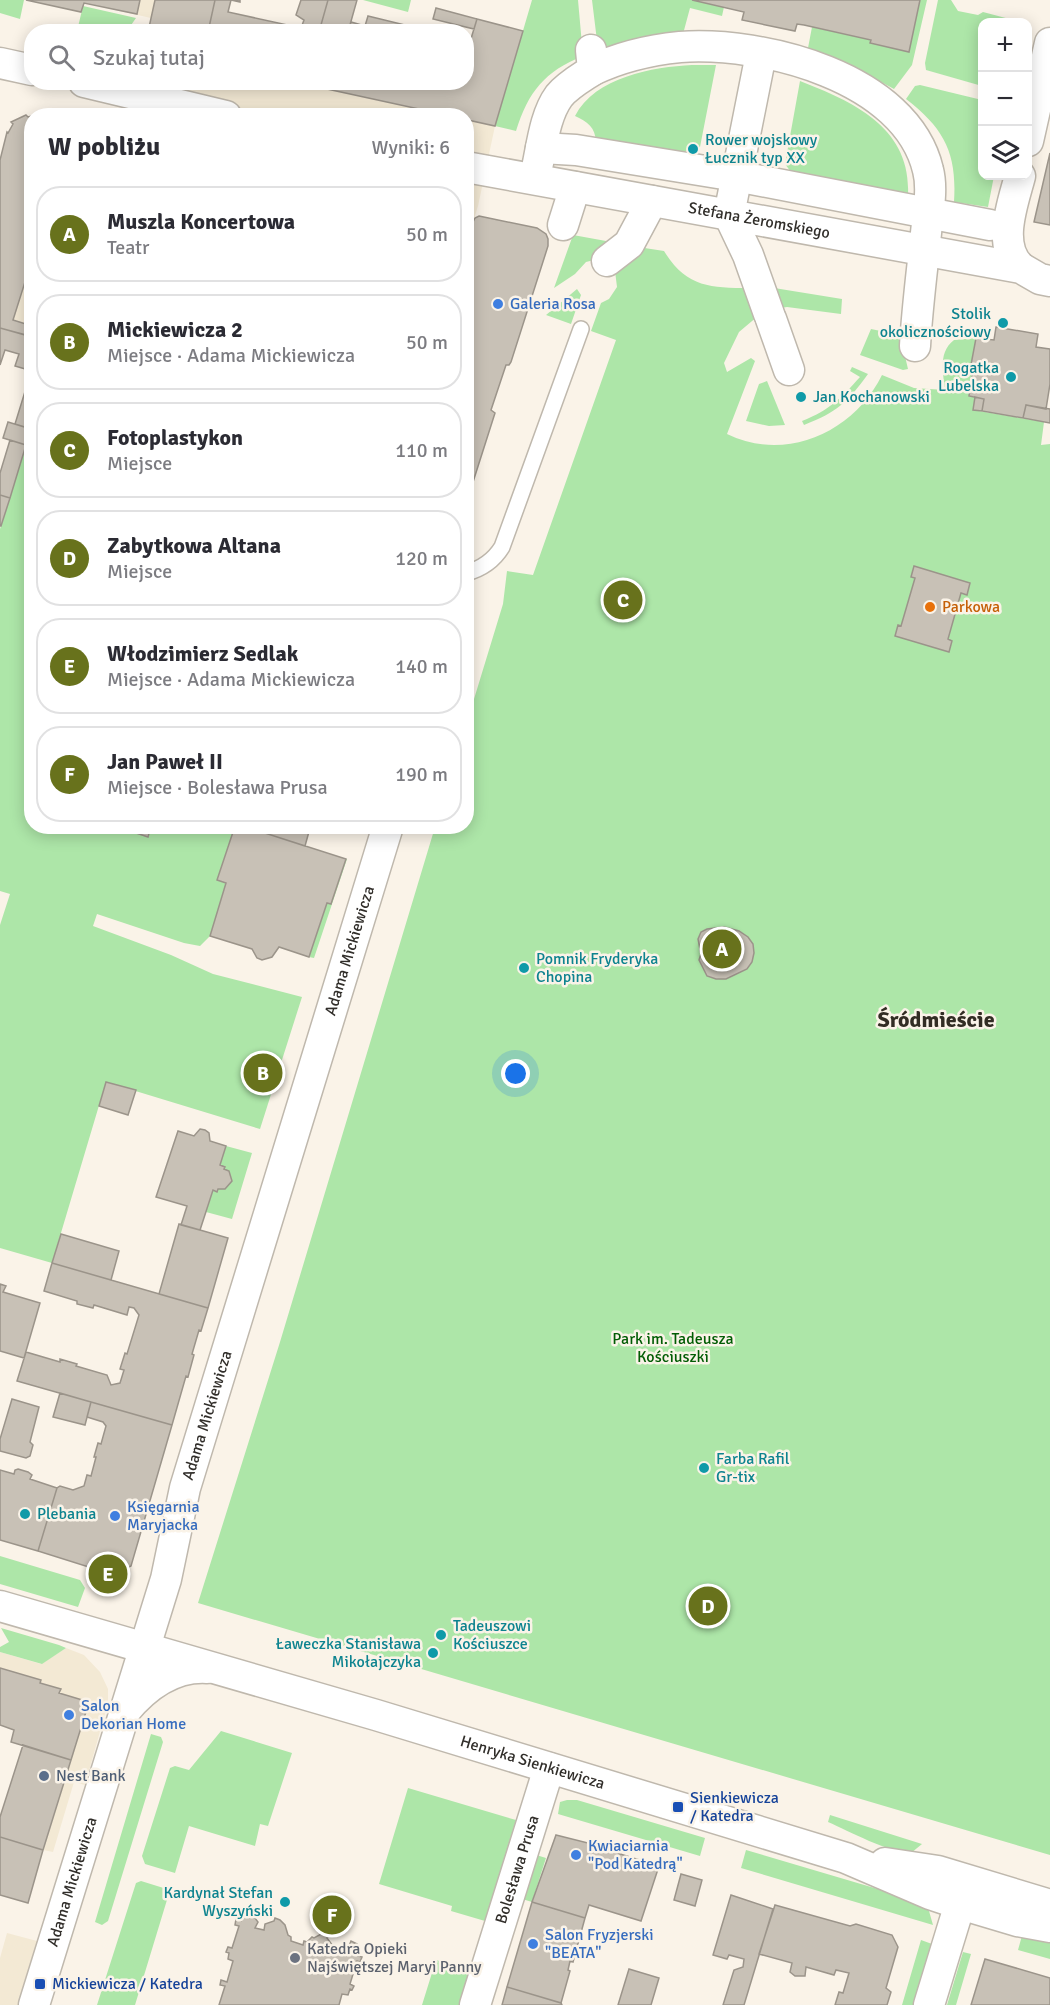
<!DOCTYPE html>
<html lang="pl">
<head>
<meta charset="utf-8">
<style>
	:root { --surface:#fff; --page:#f2f2f3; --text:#2b2b33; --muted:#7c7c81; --line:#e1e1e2; --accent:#68721c }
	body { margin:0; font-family:Signika,sans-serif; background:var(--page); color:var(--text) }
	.controls { position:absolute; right:18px; top:18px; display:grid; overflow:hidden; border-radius:12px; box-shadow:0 3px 15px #0003 }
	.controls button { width:54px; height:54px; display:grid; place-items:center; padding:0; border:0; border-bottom:2px solid var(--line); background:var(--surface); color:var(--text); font:30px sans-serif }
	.you { position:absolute; left:516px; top:1074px; width:21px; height:21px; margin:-15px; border:4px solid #fff; border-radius:50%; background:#1a73e8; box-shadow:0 0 0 9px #1a73e833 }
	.badge { display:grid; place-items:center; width:39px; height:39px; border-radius:50%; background:var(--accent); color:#fff; font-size:20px; font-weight:700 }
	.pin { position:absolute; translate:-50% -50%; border:3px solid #fff; box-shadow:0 2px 6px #0006 }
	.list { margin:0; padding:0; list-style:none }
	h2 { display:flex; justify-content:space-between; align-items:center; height:78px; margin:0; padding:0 24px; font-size:26px }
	h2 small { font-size:20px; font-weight:400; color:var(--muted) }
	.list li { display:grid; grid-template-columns:39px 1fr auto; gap:18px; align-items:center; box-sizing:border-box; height:96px; margin:0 12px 12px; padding:0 12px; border:2px solid var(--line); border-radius:24px }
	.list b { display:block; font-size:22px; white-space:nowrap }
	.list p { margin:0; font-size:20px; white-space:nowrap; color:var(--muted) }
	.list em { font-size:20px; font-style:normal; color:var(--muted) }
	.icon { flex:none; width:33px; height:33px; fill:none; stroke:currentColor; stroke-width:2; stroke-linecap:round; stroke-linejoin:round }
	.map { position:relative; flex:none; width:1050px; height:2005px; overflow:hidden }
	.search { position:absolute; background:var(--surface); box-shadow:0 3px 15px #0003; left:24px; top:24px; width:450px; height:66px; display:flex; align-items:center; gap:15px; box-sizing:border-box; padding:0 21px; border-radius:24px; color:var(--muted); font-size:22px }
	.panel { position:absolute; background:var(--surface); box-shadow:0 3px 15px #0003; left:24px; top:108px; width:450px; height:726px; border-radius:24px }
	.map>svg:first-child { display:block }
</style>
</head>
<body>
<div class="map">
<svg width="1050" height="2005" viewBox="0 0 1050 2005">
	<rect width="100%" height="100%" fill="#faf3e8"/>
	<path fill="#f3e9d4" d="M27 0H155L151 18 84 3 81 12Z
		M136 82 298 83 451 116H129Z
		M467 119 495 126 478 206 473 222 468 221 470 215 467 214Z
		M0 221 31 231V337L0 328Z
		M66 1648 84 1655 100 1672 108 1689V1703L85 1785 74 1782 53 1852 43 1850 89 1703 59 1693 61 1690 0 1668V1652L41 1664Z
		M7 1933 37 1941 18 2005H0V1958Z"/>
	<path fill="#ade6a8" d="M0 0H24L20 19 0 13Z
		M363 0H411L408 12Z
		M532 0H578L583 56C545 71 528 92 516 131L495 126Z
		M592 0H692L724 7 722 16 690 8 683 34 634 40 598 49Z
		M920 0H927L912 65 894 89 846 63 808 48 812 27 871 40V43L909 52Z
		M938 0H951L958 11 978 15 983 12 1017 21V22H982V86L926 70 925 63Z
		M83 6 136 18 127 31 80 32 77 31Z
		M692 65H716L700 147 689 149 680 155 596 142C595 127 588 122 575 116 595 77 653 67 692 65Z
		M800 81C854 102 911 128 908 194L794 176 785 164Z
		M920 85 982 100V176H994L988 207 954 202C957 154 945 129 906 99L915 86Z
		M573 235 617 243 598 259 586 262 575 274 554 288Z
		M638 247 664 251C686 287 710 288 749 288L758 316 739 332 724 363 727 372 751 358 755 361 727 434C786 463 854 432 882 375L914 388 945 390C943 373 938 352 954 340L976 338 970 370 973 371 969 396 975 397 973 410 1044 422 1041 445 1050 444V1855L198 1603 280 1342 435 827 466 826 467 722 503 604 507 571 533 575 616 340 591 331 601 303 609 299 617 287 615 271Z
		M768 287 842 299 841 314 787 307 781 308Z
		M577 289 581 295 571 324 546 315Z
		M871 329 900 335 908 369 903 370 860 355Z
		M852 367 868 374C847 403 837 412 804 425L802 421C830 410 841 398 860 377L850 371Z
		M767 381 785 425 769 426 746 421 759 384Z
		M31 427 32 826 124 827V829L148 837 151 827H235L218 880 226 883 210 936 200 946 184 943 97 914 93 926 171 955 213 974 302 997 260 1129 106 1082 52 1263 0 1248V925L10 894 0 891V529Z
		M346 859H347L314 958 309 957 327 903 331 904Z
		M226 1146 252 1153 232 1219 206 1212 213 1190 217 1191 225 1167 220 1165Z
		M0 1556 80 1580 85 1588 78 1607 0 1584Z
		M1 1628 59 1645 66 1648 42 1664 0 1652V1647L9 1642Z
		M221 1731 292 1753 268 1826 260 1824 255 1846 189 1826 175 1873 145 1864 142 1856 170 1768 175 1766 189 1770Z
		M151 1734 161 1737 163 1742 108 1921 102 1925 95 1922Z
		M408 1788 516 1820 485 1921 451 1911 452 1906 379 1884Z
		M567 1800H577L705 1838 700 1856 558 1814 560 1802Z
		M830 1815 922 1844 911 1853C889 1853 849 1831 828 1822Z
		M746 1850 915 1900 929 1911 933 1925 741 1868Z
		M533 1854 546 1858 532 1902 519 1898Z
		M141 1881 170 1890 135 2005H97L136 1883Z
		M1023 1932 1050 1940V1959L1018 1950Z
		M921 1940 932 1944 914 2005H902Z
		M963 1952 971 1954 956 2005H947Z
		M436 1960 471 1970 461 2005H422Z"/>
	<path fill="#c8c1b6" stroke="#9b948a" stroke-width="1.5" d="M26 0H140L137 14 84 3 81 12Z
		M155 0H215L208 32H148Z
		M215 0H240V2L231 0 228 12 301 28 304 20 296 15 301 0H328L319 32H208Z
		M328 0H357L348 32H319Z
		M692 0H920L909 52 870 43 871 40 804 25 797 24 795 31 742 20 744 12Z
		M436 8 477 19 474 29 433 19Z
		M368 16 405 25 403 32H348L351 22 365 26Z
		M477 19 523 31 495 126 468 120 466 116H451L304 84 466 82V55Z
		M26 115 28 117 32 116V260L13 320 29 325 26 335 0 328V160L7 132 8 133 13 124 11 122Z
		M1050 153V225L1034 222Z
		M479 216 537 228 546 234 548 239V246L511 362 509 365H506L491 410 495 413 466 504V225L468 221 473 222 475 218Z
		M996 327 1038 334 1036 347 1050 349V384L1046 409 1026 405 1023 418 982 411 984 399 969 396 973 371 970 370 976 338 994 340Z
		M0 328 32 337V371L15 366 19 354 5 350 0 365Z
		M27 385 32 386 31 429 15 424Z
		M975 397 984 399 982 411 973 410Z
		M1026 405 1050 409V423L1023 418Z
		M8 422 31 429 26 445 3 438Z
		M10 440 26 445 10 498 0 495V473Z
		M0 495 10 498 1 526H0Z
		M914 566 970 583 967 595 961 593 948 639 952 641 949 652 895 636 898 625 901 626 915 578 911 577Z
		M124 826H151L148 837 124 829Z
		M235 826H243L346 859 331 904 327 903 309 957 279 947 272 957 262 960 257 958 252 949 210 936 226 883 217 880Z
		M243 826H330L328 833 310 828 305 846Z
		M724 927 739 931 748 937 753 944 754 953 752 962 747 969 726 979H716L707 976 699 960 701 954 698 939 701 932 707 929Z
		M256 1064 274 1069 270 1081 252 1076Z
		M106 1082 136 1090 128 1115 99 1106Z
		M200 1129 205 1130 209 1133 210 1141 226 1146 220 1165 225 1167 224 1169 229 1171 232 1181 225 1189H218L217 1192 213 1190 200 1230 181 1225 187 1206 156 1197 178 1131 194 1136Z
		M179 1224 228 1238 208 1308 159 1294Z
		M61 1234 119 1251 111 1280 52 1263Z
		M52 1263 208 1308 201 1331 199 1330 192 1354 194 1355 188 1377 186 1376 172 1425 17 1381 26 1352 60 1362V1359L77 1364 76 1366 107 1375 111 1385 120 1383 124 1370 120 1369 125 1353 127 1354 139 1315 134 1308 129 1307 127 1315 94 1305 93 1308 77 1304V1301L44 1291Z
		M0 1284 6 1286 3 1292 40 1303 24 1358 0 1351Z
		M60 1393 91 1402 85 1425 53 1417Z
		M12 1399 39 1407 30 1442 33 1445 30 1456 26 1458 0 1451V1439Z
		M91 1402 172 1425 131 1566 114 1575 38 1551 57 1488 60 1486 73 1490 84 1486 87 1475 91 1476 96 1457H94L98 1443 101 1444 106 1426 103 1422 87 1417Z
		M18 1469 28 1472 32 1475 30 1479 57 1488 38 1551 0 1540V1470L14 1474 15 1470Z
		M688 1606a20 20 0 1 1 40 0a20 20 0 1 1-40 0Z
		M0 1668 41 1680 40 1683 61 1689 59 1693 89 1702 71 1760 11 1742 14 1730 0 1725Z
		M23 1745 71 1760 43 1850 0 1837V1817Z
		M556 1835 604 1847V1849L659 1866 641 1921 589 1905 585 1918 532 1902Z
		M0 1837 43 1850 28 1903 0 1895Z
		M681 1874 702 1880 695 1906 674 1900Z
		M731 1895 773 1909 744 2005H723L734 1970 743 1967 744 1959 729 1955 727 1959 713 1955Z
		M532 1902 585 1918 573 1962 570 1961 568 1970 570 1971 561 2003 507 1987Z
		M775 1905 850 1926 856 1924 892 1935 898 1947 886 1988 891 1992 887 2005H835L839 1992 843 1993 849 1973 836 1970 834 1975 806 1967 805 1976H795L790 1972 792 1963 759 1954Z
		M248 1910 253 1911 252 1914 258 1922 255 1928 264 1930 265 1924 274 1921 275 1918 280 1920 285 1925 288 1935 291 1937V1941L303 1945 304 1941 307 1942 312 1937 314 1938 323 1933 329 1935 327 1938 333 1946 331 1951 339 1954 340 1948 346 1945 349 1946 351 1941 357 1944 355 1950 359 1951 358 1956 362 1957 360 1962 357 1961 350 1984 354 1986 352 1990 350 1989 348 1995 342 1994 339 2005H219L225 1986 220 1985 221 1980 227 1982 233 1961 228 1959 229 1953 226 1952 228 1947 232 1948 239 1926 235 1925 236 1919 241 1921 243 1915 246 1916Z
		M985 1959 1050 1978V2005H971Z
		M629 1969 659 1978 651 2005H618Z
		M507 1987 561 2003 562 2005H502Z"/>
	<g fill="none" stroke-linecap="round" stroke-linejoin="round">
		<g stroke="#bfb8ad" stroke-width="18">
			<path id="lane" d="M466 573C481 569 494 560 502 547L581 329"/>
		</g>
		<g stroke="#bfb8ad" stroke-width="33">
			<g id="street">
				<path d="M761 54 729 215 748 255 769 314"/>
				<path d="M0 63 32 70"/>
				<path d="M593 70C620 57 650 50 680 47 763 41 906 77 928 170 933 189 928 213 926 233 922 271 917 309 915 346"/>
				<path d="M84 82 226 116"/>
				<path d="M1028 141 1050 43"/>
				<path d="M541 148 576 150 736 176 990 225"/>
				<path id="s1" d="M466 167 1021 268 1040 279 1050 281"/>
				<path d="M537 168C542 145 545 115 559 96 568 85 581 78 593 70L591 50"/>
				<path d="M1020 176C1013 203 996 246 1021 268"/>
				<path d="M563 225 575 187"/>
				<path d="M607 261 629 244 652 201"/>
				<path d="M771 319 789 370"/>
				<path id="s2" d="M0 1606 376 1715 846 1858 930 1894 960 1904 1017 1921 1050 1927"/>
				<path d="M125 1711C146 1686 173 1666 207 1668"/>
				<path d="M885 1863 938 1871 1050 1905"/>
				<path id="s3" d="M34 2005 166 1579 185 1488 388 826"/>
				<path id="s4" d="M475 2005 549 1768"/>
				<path d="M929 2005 966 1884"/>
			</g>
		</g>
		<use href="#lane" stroke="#fff" stroke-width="15"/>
		<use href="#street" stroke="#fff" stroke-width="30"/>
	</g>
	<g fill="#0f9aa8" stroke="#faf3e8" stroke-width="2">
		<circle cx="693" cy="149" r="6"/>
		<circle cx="1003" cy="323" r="6"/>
		<circle cx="1011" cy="377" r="6"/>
		<circle cx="801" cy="397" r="6"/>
		<circle cx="524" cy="968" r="6"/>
		<circle cx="704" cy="1468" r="6"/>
		<circle cx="25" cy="1514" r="6"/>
		<circle cx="441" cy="1635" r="6"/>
		<circle cx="433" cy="1653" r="6"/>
		<circle cx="285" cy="1902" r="6"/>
	</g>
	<g fill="#3f7fe0" stroke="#faf3e8" stroke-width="2">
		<circle cx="498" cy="304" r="6"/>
		<circle cx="115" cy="1516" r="6"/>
		<circle cx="69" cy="1715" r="6"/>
		<circle cx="576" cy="1855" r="6"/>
		<circle cx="533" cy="1944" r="6"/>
	</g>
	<circle fill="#e8710a" stroke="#faf3e8" stroke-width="2" cx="930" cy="607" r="6"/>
	<circle fill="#5c6f8a" stroke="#faf3e8" stroke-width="2" cx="44" cy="1776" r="6"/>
	<g fill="#1a4fb4" stroke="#faf3e8" stroke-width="2">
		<rect x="672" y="1801" width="12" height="12" rx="3"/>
		<rect x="34" y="1978" width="12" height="12" rx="3"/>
	</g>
	<circle fill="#6b7280" stroke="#faf3e8" stroke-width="2" cx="295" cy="1958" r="6"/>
	<g text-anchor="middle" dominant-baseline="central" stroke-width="5" stroke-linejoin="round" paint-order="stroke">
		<g font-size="16" fill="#0d838f" stroke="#faf3e8" text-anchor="start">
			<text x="705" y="140">Rower wojskowy<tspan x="705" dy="18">Łucznik typ XX</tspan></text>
			<text x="991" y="314" text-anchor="end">Stolik<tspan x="991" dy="18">okolicznościowy</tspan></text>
			<text x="999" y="368" text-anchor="end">Rogatka<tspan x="999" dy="18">Lubelska</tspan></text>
			<text x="813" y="397">Jan Kochanowski</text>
			<text x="536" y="959">Pomnik Fryderyka<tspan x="536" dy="18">Chopina</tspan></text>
			<text x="716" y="1459">Farba Rafil<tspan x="716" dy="18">Gr-tix</tspan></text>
			<text x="37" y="1514">Plebania</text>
			<text x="453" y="1626">Tadeuszowi<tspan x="453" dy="18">Kościuszce</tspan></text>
			<text x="421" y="1644" text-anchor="end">Ławeczka Stanisława<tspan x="421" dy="18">Mikołajczyka</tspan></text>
			<text x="273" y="1893" text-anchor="end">Kardynał Stefan<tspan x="273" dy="18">Wyszyński</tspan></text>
		</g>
		<g font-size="16" fill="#312e2a" stroke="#faf3e8">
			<text stroke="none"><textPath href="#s1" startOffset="298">Stefana Żeromskiego</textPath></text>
			<text stroke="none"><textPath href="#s3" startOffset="1101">Adama Mickiewicza</textPath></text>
			<text stroke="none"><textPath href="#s3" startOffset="615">Adama Mickiewicza</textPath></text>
			<text stroke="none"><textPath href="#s2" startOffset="555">Henryka Sienkiewicza</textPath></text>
			<text stroke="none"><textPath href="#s4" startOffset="142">Bolesława Prusa</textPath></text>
			<text stroke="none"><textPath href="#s3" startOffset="129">Adama Mickiewicza</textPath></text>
		</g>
		<g font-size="16" fill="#366cbe" stroke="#faf3e8" text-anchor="start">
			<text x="510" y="304">Galeria Rosa</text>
			<text x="127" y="1507">Księgarnia<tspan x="127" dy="18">Maryjacka</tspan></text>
			<text x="81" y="1706">Salon<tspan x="81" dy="18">Dekorian Home</tspan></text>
			<text x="588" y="1846">Kwiaciarnia<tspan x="588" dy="18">"Pod Katedrą"</tspan></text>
			<text x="545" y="1935">Salon Fryzjerski<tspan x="545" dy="18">"BEATA"</tspan></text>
		</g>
		<g font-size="16" fill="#c56008" stroke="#faf3e8" text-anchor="start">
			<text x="942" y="607">Parkowa</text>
		</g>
		<g font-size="16" fill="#025c04" stroke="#faf3e8">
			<text x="673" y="1339">Park im. Tadeusza<tspan x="673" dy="18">Kościuszki</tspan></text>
		</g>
		<g font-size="16" fill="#4e5e75" stroke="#faf3e8" text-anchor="start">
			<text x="56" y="1776">Nest Bank</text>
		</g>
		<g font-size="16" fill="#164399" stroke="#faf3e8" text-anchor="start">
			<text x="690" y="1798">Sienkiewicza<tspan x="690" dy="18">/ Katedra</tspan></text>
			<text x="52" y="1984">Mickiewicza / Katedra</text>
		</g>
		<g font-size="16" fill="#5b616d" stroke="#faf3e8" text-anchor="start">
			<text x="307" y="1949">Katedra Opieki<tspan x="307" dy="18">Najświętszej Maryi Panny</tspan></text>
		</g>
		<g font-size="22" font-weight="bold" fill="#322d24" stroke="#faf3e8">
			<text x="936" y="1019">Śródmieście</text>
		</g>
	</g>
</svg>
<div class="controls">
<button>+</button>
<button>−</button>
<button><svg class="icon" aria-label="layers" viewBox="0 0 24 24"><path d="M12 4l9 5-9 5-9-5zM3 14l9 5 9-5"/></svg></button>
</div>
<div class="you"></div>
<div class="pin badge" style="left:722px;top:949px">A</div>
<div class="pin badge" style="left:263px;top:1073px">B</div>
<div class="pin badge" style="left:623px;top:600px">C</div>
<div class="pin badge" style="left:708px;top:1606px">D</div>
<div class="pin badge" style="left:108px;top:1574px">E</div>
<div class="pin badge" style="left:332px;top:1915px">F</div>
<div class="search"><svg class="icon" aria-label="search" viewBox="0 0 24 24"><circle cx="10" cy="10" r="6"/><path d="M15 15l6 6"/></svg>Szukaj tutaj</div>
<section class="panel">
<h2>W pobliżu<small>Wyniki: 6</small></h2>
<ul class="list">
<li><span class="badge">A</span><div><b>Muszla Koncertowa</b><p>Teatr</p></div><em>50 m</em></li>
<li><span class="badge">B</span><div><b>Mickiewicza 2</b><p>Miejsce · Adama Mickiewicza</p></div><em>50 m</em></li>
<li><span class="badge">C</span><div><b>Fotoplastykon</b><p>Miejsce</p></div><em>110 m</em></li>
<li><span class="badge">D</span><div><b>Zabytkowa Altana</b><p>Miejsce</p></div><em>120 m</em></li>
<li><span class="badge">E</span><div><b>Włodzimierz Sedlak</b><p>Miejsce · Adama Mickiewicza</p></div><em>140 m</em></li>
<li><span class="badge">F</span><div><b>Jan Paweł II</b><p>Miejsce · Bolesława Prusa</p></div><em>190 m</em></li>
</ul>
</section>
</div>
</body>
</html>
